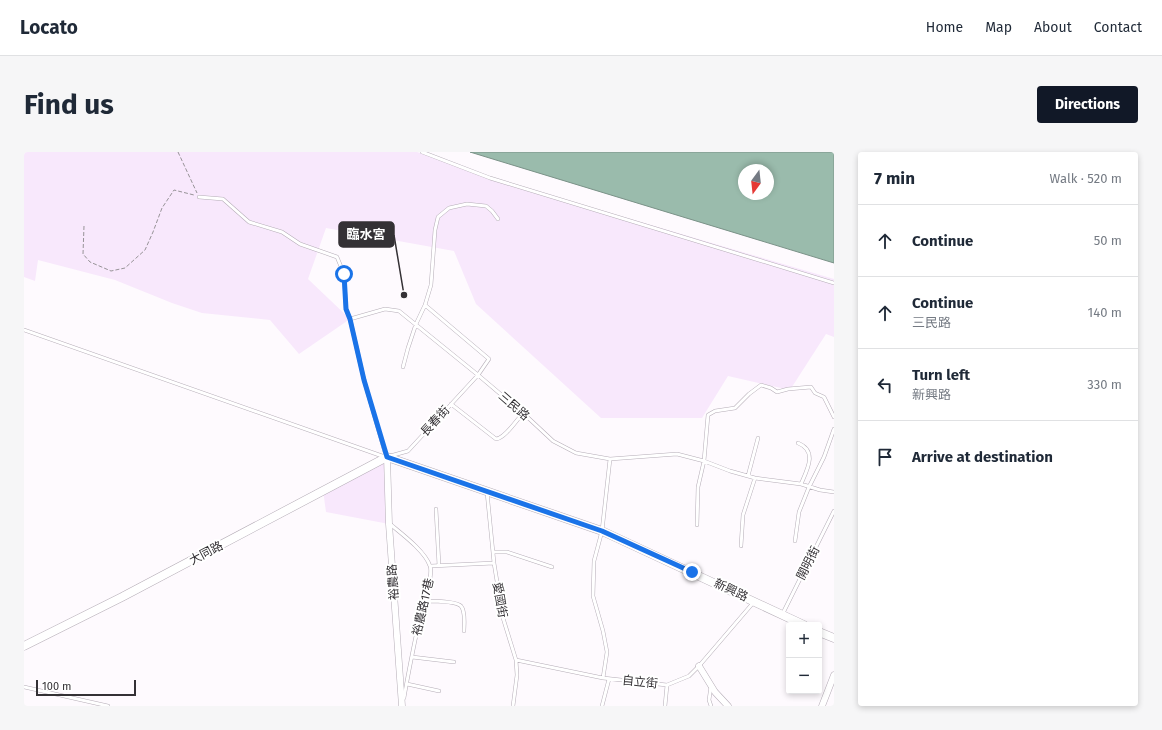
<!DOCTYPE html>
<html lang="en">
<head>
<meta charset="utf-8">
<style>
	:root { --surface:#fff; --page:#f6f6f7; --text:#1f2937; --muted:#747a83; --line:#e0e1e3; --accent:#111827 }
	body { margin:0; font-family:"Fira Sans","Noto Sans TC",sans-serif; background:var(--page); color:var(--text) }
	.controls { position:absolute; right:12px; bottom:12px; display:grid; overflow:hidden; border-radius:4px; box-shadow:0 2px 6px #0003 }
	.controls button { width:36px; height:36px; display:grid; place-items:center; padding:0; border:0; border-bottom:1px solid var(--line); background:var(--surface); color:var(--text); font:20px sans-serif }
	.compass { position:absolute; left:714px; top:12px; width:36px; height:36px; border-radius:50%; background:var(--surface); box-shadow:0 2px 6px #0003; rotate:195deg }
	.scale { position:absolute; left:12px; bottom:10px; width:100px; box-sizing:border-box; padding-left:4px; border:2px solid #343135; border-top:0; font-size:11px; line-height:14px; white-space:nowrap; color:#343135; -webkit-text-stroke:3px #fff; paint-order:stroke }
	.stop { position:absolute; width:12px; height:12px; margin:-9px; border:3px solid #1a73e8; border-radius:50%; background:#fff }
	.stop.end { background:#1a73e8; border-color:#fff; box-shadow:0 1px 4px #0008 }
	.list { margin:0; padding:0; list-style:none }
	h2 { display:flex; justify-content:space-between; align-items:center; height:52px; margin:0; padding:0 16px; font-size:17px }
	h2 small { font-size:13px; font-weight:400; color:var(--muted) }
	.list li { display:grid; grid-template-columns:26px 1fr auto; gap:12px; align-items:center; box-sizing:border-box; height:72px; padding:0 16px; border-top:1px solid var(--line) }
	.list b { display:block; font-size:15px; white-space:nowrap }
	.list p { margin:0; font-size:13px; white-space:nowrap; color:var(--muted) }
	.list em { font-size:13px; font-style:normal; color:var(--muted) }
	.icon { flex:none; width:22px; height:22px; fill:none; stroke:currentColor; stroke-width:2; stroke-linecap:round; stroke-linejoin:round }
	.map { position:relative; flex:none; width:810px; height:554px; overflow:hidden; border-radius:4px }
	header { display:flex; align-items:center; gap:24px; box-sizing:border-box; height:56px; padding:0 20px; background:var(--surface); border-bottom:1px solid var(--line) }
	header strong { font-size:19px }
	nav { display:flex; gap:22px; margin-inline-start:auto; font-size:14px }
	.intro { display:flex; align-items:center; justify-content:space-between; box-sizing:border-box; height:96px; padding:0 24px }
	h1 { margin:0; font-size:28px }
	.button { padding:10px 18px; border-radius:4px; background:var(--accent); color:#fff; font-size:14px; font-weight:700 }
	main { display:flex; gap:24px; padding:0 24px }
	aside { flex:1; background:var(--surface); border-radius:4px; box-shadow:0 2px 6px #0003 }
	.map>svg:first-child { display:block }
</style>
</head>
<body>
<header>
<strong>Locato</strong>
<nav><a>Home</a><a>Map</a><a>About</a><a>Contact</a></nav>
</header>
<div class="intro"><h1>Find us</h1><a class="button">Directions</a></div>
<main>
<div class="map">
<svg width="810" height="554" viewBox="0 0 810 554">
	<rect width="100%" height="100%" fill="#fefafe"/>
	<path fill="#f8e8fc" d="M0 0H393L491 33 810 127V185L802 182 766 238 704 224 678 266H577L452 152 430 99 302 76 284 127 326 167 275 202 246 168 178 161 148 151 91 128 14 108 11 129 0 125Z
		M361 307 365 372 302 360 299 338Z"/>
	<path fill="#9abbac" stroke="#7b9288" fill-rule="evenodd" d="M446 0H810V111L472 8ZM720 18H744V42H720Z"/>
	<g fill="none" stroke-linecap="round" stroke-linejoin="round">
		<g stroke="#b5adb7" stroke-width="4">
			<path id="service" d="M398 0 466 26 810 131
				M175 45 199 47 225 70 258 80 276 92 313 105 320 122 322 157 326 167
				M0 178 361 305
				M379 215 384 196 392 172 401 153 407 133 411 78 414 65 425 56 443 52 462 54 468 59 474 67
				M427 252 472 287C481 286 492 269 499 261
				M774 291C794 299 783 318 777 332
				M362 304 340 228 326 167 361 157 375 159 454 223 499 261 529 289 552 301 586 307 653 302 680 309 706 319 731 326 777 332 796 338 810 340
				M366 304 384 299 454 223 465 207 401 153
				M724 324 734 286
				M463 340 470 411 479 466 492 508 493 523 489 554
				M412 357 415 414
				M366 372C378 382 401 399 406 414 410 424 397 461 394 474 389 498 384 522 380 546
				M673 373 674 335 680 309 684 263 691 259 711 256 725 242 737 233 747 236 753 240 764 237 787 235 791 241 800 245 810 265
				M771 389 775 360 785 335 800 305 810 277
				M717 394 719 363 731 326
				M469 400H483L528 415
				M407 414 470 411
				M400 449C408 449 432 449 437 454 442 460 440 473 440 479
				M759 461 810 359
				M388 505 430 510
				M492 508 579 526 643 533 665 524 675 514 729 451
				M579 526 583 500 579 479 569 444 570 409 578 379 586 307
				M383 532 415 539
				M687 534 685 548 687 554
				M0 535 84 554
				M578 554 585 527
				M641 554 643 533"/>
		</g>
		<g stroke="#b5adb7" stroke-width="7">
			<path id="minor" d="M363 305 365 372 378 554
				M675 514 691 540 704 554
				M798 554 810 523"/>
		</g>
		<g stroke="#b5adb7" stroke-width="9">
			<path id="tertiary" d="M795 480 810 486
				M0 494 98 445 363 305 578 379 780 473"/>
		</g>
		<path stroke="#979397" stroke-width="1" stroke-dasharray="4 2" stroke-linecap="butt" d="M154 0 173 41
			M60 74 59 102 66 110 87 119 101 116 121 98 129 80 138 56 150 38 170 43"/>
		<use href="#service" stroke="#fff" stroke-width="3"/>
		<use href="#minor" stroke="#fff" stroke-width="6"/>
		<use href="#tertiary" stroke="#fff" stroke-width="8"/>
	</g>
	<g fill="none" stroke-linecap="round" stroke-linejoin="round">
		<path stroke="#1a73e8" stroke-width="5" d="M320 122 322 157 326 167 340 228 363 305 578 379 668 420"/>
	</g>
	<g text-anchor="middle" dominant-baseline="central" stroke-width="4" stroke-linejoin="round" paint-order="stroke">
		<g font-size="12" fill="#343135" stroke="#fff">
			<text transform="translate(490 254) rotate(41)">三民路</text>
			<text transform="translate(411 269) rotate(-47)">長春街</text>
			<text transform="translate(182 401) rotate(-28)">大同路</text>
			<text transform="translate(784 411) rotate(-63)">開明街</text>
			<text transform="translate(369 430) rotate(-94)">裕農路</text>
			<text transform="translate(707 438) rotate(25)">新興路</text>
			<text transform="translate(476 448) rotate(80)">愛國街</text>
			<text transform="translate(399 455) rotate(-77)">裕農路17巷</text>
			<text transform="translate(616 530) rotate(6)">自立街</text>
		</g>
	</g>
	<path fill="none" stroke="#343135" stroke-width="1.5" d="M380 143L370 83"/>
	<circle fill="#343135" stroke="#fff" stroke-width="1.5" cx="380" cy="143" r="4"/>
	<rect fill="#343135" stroke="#343135" stroke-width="1.5" x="315" y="70" width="55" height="25" rx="4"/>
	<g font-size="13" text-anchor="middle" font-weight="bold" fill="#fff">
		<text x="342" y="87">臨水宮</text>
	</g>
</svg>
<div class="controls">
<button>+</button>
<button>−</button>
</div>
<svg class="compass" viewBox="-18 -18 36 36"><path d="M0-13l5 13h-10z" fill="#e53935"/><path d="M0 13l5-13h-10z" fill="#747a83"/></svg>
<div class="scale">100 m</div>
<div class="stop" style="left:320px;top:122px"></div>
<div class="stop end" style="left:668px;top:420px"></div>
</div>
<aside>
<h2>7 min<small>Walk · 520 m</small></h2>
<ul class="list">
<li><svg class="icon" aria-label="ahead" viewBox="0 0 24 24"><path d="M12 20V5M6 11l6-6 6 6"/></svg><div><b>Continue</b></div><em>50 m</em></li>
<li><svg class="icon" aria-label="ahead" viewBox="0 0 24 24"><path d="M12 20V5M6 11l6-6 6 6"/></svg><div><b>Continue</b><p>三民路</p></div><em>140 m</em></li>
<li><svg class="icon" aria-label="left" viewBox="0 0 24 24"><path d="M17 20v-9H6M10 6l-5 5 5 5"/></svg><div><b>Turn left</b><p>新興路</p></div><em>330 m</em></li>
<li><svg class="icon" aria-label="arrive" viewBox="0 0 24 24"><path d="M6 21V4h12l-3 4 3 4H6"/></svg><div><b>Arrive at destination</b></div></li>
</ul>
</aside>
</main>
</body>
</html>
